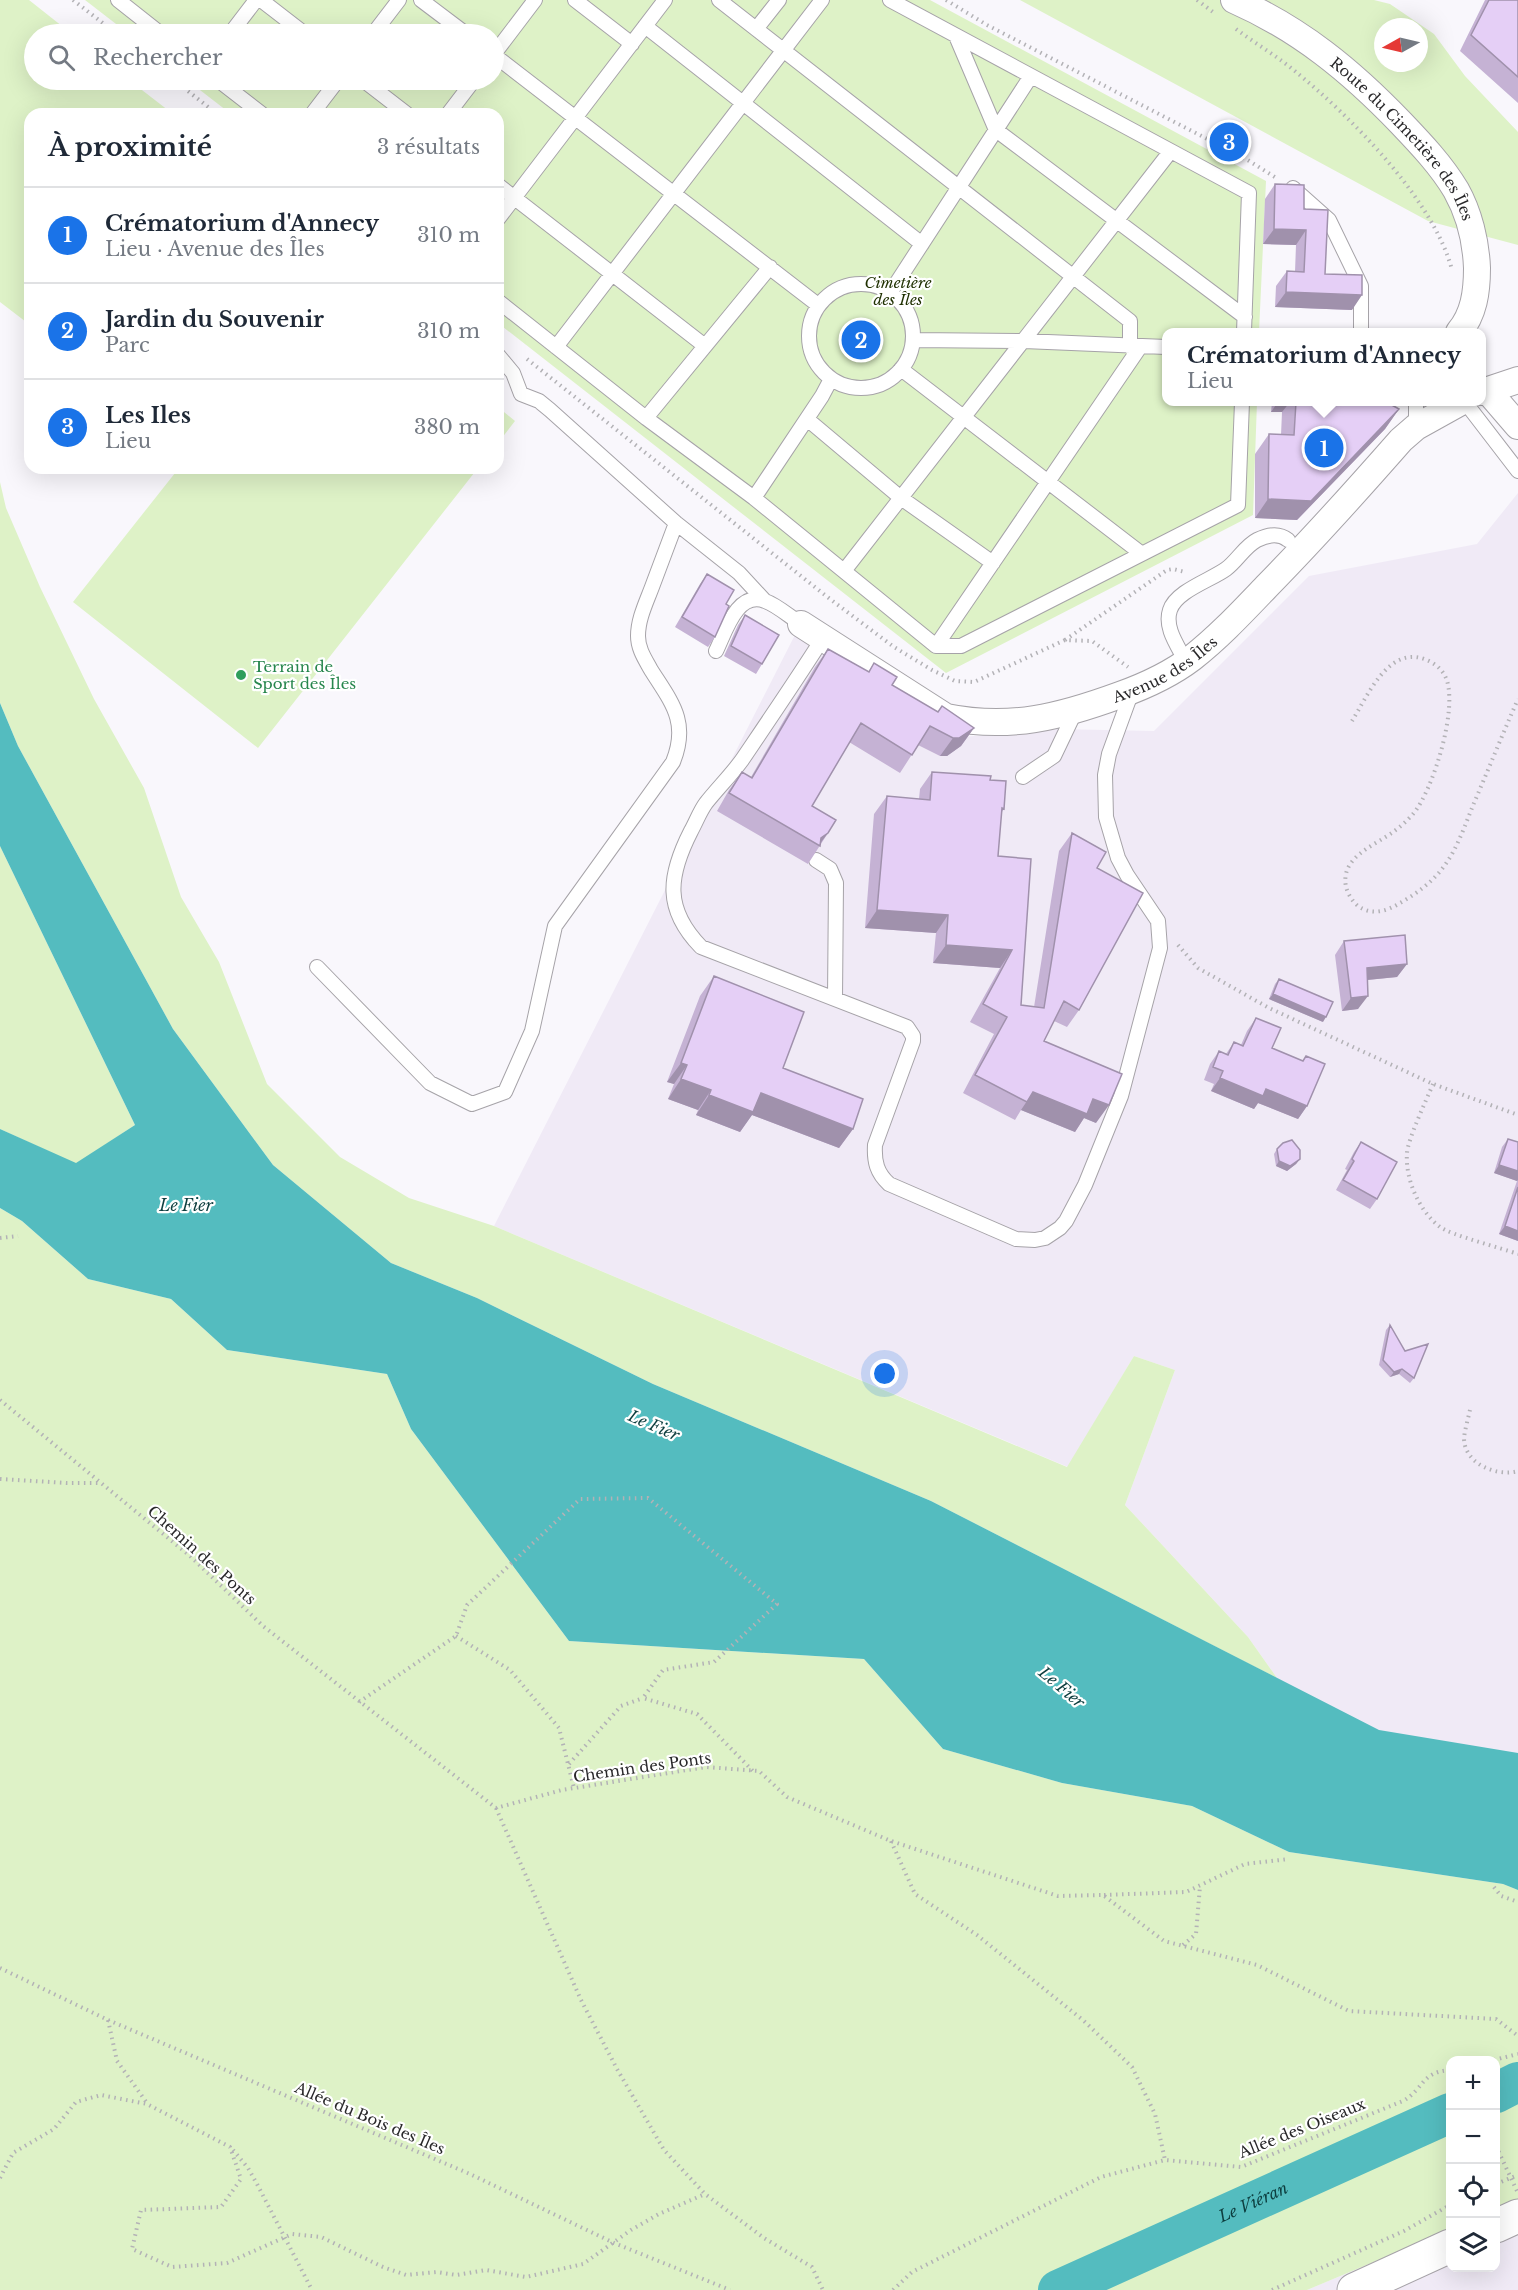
<!DOCTYPE html>
<html lang="fr">
<head>
<meta charset="utf-8">
<style>
	:root { --surface:#fff; --page:#f2f2f3; --text:#1f2937; --muted:#747a83; --line:#e0e1e3; --accent:#1a73e8 }
	body { margin:0; font-family:"Libre Baskerville",serif; background:var(--page); color:var(--text) }
	.controls { position:absolute; right:18px; bottom:18px; display:grid; overflow:hidden; border-radius:12px; box-shadow:0 6px 24px #0002 }
	.controls button { width:54px; height:54px; display:grid; place-items:center; padding:0; border:0; border-bottom:2px solid var(--line); background:var(--surface); color:var(--text); font:30px sans-serif }
	.compass { position:absolute; left:1374px; top:18px; width:54px; height:54px; border-radius:50%; background:var(--surface); box-shadow:0 6px 24px #0002; rotate:262deg }
	.you { position:absolute; left:885px; top:1374px; width:21px; height:21px; margin:-15px; border:4px solid #fff; border-radius:50%; background:#1a73e8; box-shadow:0 0 0 9px #1a73e833 }
	.badge { display:grid; place-items:center; width:39px; height:39px; border-radius:50%; background:var(--accent); color:#fff; font-size:20px; font-weight:700 }
	.pin { position:absolute; translate:-50% -50%; border:3px solid #fff; box-shadow:0 2px 6px #0006 }
	.popup { position:absolute; left:1162px; top:328px; width:324px; height:78px; box-sizing:border-box; display:grid; place-content:center; border-radius:12px; background:var(--surface); filter:drop-shadow(0 2px 4px #0005); font-size:20px; white-space:nowrap; color:var(--muted) }
	.popup b { font-size:22px; color:var(--text) }
	.popup::after { content:''; position:absolute; left:50%; top:100%; margin-left:-12px; border:12px solid transparent; border-top-color:var(--surface) }
	.list { margin:0; padding:0; list-style:none }
	h2 { display:flex; justify-content:space-between; align-items:center; height:78px; margin:0; padding:0 24px; font-size:26px }
	h2 small { font-size:20px; font-weight:400; color:var(--muted) }
	.list li { display:grid; grid-template-columns:39px 1fr auto; gap:18px; align-items:center; box-sizing:border-box; height:96px; padding:0 24px; border-top:2px solid var(--line) }
	.list b { display:block; font-size:22px; white-space:nowrap }
	.list p { margin:0; font-size:20px; white-space:nowrap; color:var(--muted) }
	.list em { font-size:20px; font-style:normal; color:var(--muted) }
	.icon { flex:none; width:33px; height:33px; fill:none; stroke:currentColor; stroke-width:2; stroke-linecap:round; stroke-linejoin:round }
	.map { position:relative; flex:none; width:1518px; height:2290px; overflow:hidden }
	.search { position:absolute; background:var(--surface); box-shadow:0 6px 24px #0002; left:24px; top:24px; width:480px; height:66px; display:flex; align-items:center; gap:15px; box-sizing:border-box; padding:0 21px; border-radius:33px; color:var(--muted); font-size:22px }
	.panel { position:absolute; background:var(--surface); box-shadow:0 6px 24px #0002; left:24px; top:108px; width:480px; height:366px; border-radius:18px }
	.map>svg:first-child { display:block }
</style>
</head>
<body>
<div class="map">
<svg width="1518" height="2290" viewBox="0 0 1518 2290">
	<rect width="100%" height="100%" fill="#f9f7fc"/>
	<path fill="#f0eaf6" d="M1518 493V1890L1503 1884 1277 1678 1248 1637 1125 1505 1175 1370 1134 1356 1068 1467 494 1226 800 625 963 737 1057 729 1154 731 1309 576 1477 544Z
		M1518 2202V2290H1307L1450 2230V2268H1496V2212Z"/>
	<path fill="#def2c7" fill-rule="evenodd" d="M0 0H29L72 34H34V80H129L173 114H30V325L0 302Z
		M85 0H930L1266 181 1259 332H1166V402H1257L1253 515 946 673 498 323V114H231L187 80H494V34H129Z
		M1020 0H1374L1390 4 1434 34 1465 76 1518 132V245L1428 221ZM1383 27H1419V63H1383Z
		M498 407 515 421 498 443Z
		M179 468H478L258 748 73 602Z
		M0 482 6 508 40 587 94 699 144 788 181 897 219 962 267 1084 340 1157 409 1198 494 1226 1067 1467 1134 1356 1175 1370 1125 1505 1248 1637 1277 1678 931 1501 653 1384 477 1298 391 1263 273 1165 173 1029 18 746 0 703Z
		M0 846 135 1125 76 1164 0 1129Z
		M0 1208 22 1221 88 1279 171 1299 227 1350 387 1374 411 1429 569 1641 864 1659 943 1749 1062 1783 1192 1806 1289 1852 1503 1884 1518 1890V2202L1496 2212V2060H1450V2230L1307 2290H0Z"/>
	<path fill="#54bcbf" d="M0 703 18 746 173 1029 273 1165 391 1263 477 1298 653 1384 931 1501 1379 1730 1518 1753V1890L1503 1884 1289 1852 1192 1806 1062 1783 943 1749 864 1659 569 1641 411 1429 387 1374 227 1350 171 1299 88 1279 22 1221 0 1208V1129L76 1163 135 1125 0 846Z"/>
	<g fill="none" stroke-linecap="round" stroke-linejoin="round">
		<g stroke="#54bcbf" stroke-width="40">
			<path d="M1496 2093 1518 2082"/>
			<path id="s1" d="M1058 2290 1450 2113"/>
		</g>
		<g stroke="#a6a3a8" stroke-width="16">
			<path id="service" d="M118 0 161 34
				M261 0 305 34
				M421 0 466 34
				M575 0 632 44
				M719 0 1130 321V347
				M890 0 1249 193 1244 332
				M645 26 922 244
				M756 29 779 0
				M230 34 256 0
				M373 34 399 0
				M956 36 996 130 1245 317
				M494 54 535 0
				M494 55 818 305
				M218 80 262 114
				M363 80 407 114
				M312 114 338 80
				M448 114 474 80
				M498 185 705 346
				M1293 188 1329 220 1361 286V332
				M498 219 665 0
				M809 336a52 52 0 1 1 104 0a52 52 0 1 1-104 0Z
				M890 293 1031 76
				M498 301 646 418 754 498 936 646H961L1238 505 1242 402
				M913 340 1024 341 1166 347
				M556 347 822 0
				M498 355 513 373 521 394 539 401 550 410 676 523 739 573 764 600
				M901 369 1142 554
				M1416 402V427
				M1465 402 1518 471
				M646 418 770 267
				M807 419 901 498 993 563
				M754 498 822 396 831 379
				M844 571 1170 152
				M823 638C797 679 769 720 742 760 731 775 718 788 706 803 700 811 696 822 691 831 668 876 664 909 701 947L907 1027 913 1036V1041L875 1145C874 1162 877 1173 889 1184L1016 1239 1035 1240 1045 1238 1060 1228 1066 1221 1085 1185 1121 1096 1160 948 1158 921 1127 875 1118 858 1106 817 1105 775 1109 754 1132 691
				M936 646 1140 347
				M716 651C725 633 737 590 765 601 777 605 790 617 801 624
				M1186 662C1178 646 1164 628 1170 610 1176 591 1211 580 1226 569 1237 561 1245 546 1257 540 1267 535 1278 532 1288 540
				M1023 777 1054 756 1075 712
				M816 860 830 869 836 883 835 998
				M317 967 430 1083 472 1104 505 1092 532 1031 555 926 673 762C689 722 672 703 651 670 645 659 638 649 638 636 638 619 646 603 652 587 660 566 668 544 676 523"/>
		</g>
		<g stroke="#a6a3a8" stroke-width="28">
			<g id="minor">
				<path id="s2" d="M1234 0C1300 29 1351 71 1401 123 1421 144 1441 165 1456 190 1469 213 1476 242 1477 268 1477 292 1474 314 1459 332"/>
				<path d="M1487 390 1518 426"/>
				<path d="M1482 392 1518 380"/>
				<path id="s3" d="M801 624 946 717C1010 730 1060 717 1120 695 1145 686 1171 674 1192 658 1220 636 1244 610 1268 585 1314 538 1358 489 1401 440L1416 427 1461 402"/>
			</g>
		</g>
		<g stroke="#a6a3a8" stroke-width="35">
			<path id="tertiary" d="M1496 2226 1518 2216
				M1354 2290 1450 2246"/>
		</g>
		<path stroke="#b3b2b6" stroke-width="4" stroke-dasharray="1.5 4.5" stroke-linecap="butt" d="M73 0 117 34
			M946 0 987 25 1246 159 1278 179
			M1197 0 1213 12
			M1236 29C1256 44 1277 56 1296 72 1350 116 1434 200 1452 270
			M174 80 217 114
			M527 359 830 599 894 647 932 670 955 681 974 682 1065 640 1092 641 1128 667
			M1065 640 1167 570 1173 569 1185 572
			M1352 721C1367 697 1388 646 1424 659 1433 662 1441 668 1445 676 1460 704 1433 791 1413 814 1407 821 1400 827 1393 832 1374 846 1340 857 1346 887 1348 894 1352 901 1358 906 1372 916 1387 911 1400 903 1416 894 1431 883 1442 869 1457 850 1465 825 1474 803 1489 768 1503 733 1518 699
			M1178 945 1198 968 1269 1008 1433 1084 1518 1115
			M1433 1084C1426 1101 1408 1139 1407 1153 1405 1179 1419 1211 1440 1227 1451 1235 1501 1248 1518 1254
			M0 1238 18 1236
			M0 1400 190 1556 263 1626 496 1808 562 1790 706 1767 759 1771 787 1797 891 1841 1058 1896 1103 1895 1164 1941 1257 1965 1349 2011 1496 2019 1518 2036
			M1470 1410C1468 1419 1465 1429 1464 1438 1464 1464 1497 1477 1518 1471
			M0 1479 67 1483H101
			M456 1636 510 1670 559 1728 574 1788
			M359 1702 456 1636 467 1605 580 1499 648 1498 777 1604 714 1662 663 1670 643 1698 697 1714 753 1771
			M569 1764 621 1706 643 1698
			M496 1808 581 2000 617 2069 664 2150 705 2194 764 2238 812 2267 823 2290
			M891 1841 915 1894 977 1935 1084 2021 1132 2067 1155 2114 1165 2160
			M1494 1887 1501 1896 1518 1902
			M1104 1895 1186 1892 1245 1864 1289 1859
			M1183 1945 1196 1934 1200 1886
			M0 1968 108 2020 470 2174 614 2243 730 2290
			M108 2020 117 2061 147 2103
			M1494 2060 1518 2054
			M1496 2146 1517 2191
			M233 2150 248 2168 257 2184 312 2290
			M0 2178 13 2153 54 2129 76 2102 101 2095 147 2104 230 2147 241 2179 221 2207 141 2210 132 2249 172 2267 227 2263 292 2234 321 2237 383 2267 406 2275 437 2272 456 2275 486 2270 526 2277 583 2264 631 2230 659 2214 705 2194
			M1496 2184 1518 2175
			M893 2290 912 2272 1101 2177 1165 2160 1241 2167 1403 2101C1425 2088 1421 2072 1450 2070
			M1272 2290 1404 2231 1450 2205"/>
		<use href="#service" stroke="#fff" stroke-width="14"/>
		<use href="#minor" stroke="#fff" stroke-width="26"/>
		<use href="#tertiary" stroke="#fff" stroke-width="33"/>
	</g>
	<path fill="#c5b2d4" d="M1485 0H1518V103L1460 51Z
		M1275 184 1304 209 1325 274 1352 310 1275 307 1276 286 1287 271 1295 272 1296 245 1263 244 1265 199Z
		M1272 402H1392L1390 404 1399 409 1385 429 1297 520 1255 518V454L1269 434 1281 435 1282 412H1271Z
		M707 574 715 637 708 647 675 627 700 584Z
		M745 615 762 664 756 674 724 656 738 625Z
		M828 649 868 672 874 663 892 685 938 712 974 728 961 746 947 756H940L918 745 900 773 849 742 812 806 828 833 808 864 717 811 729 790 742 772 751 777 815 667Z
		M932 772 990 780 1004 809 1001 813 998 856 1021 1005 1034 1007 1059 851 1072 833 1097 868 1079 1010 1067 1027 1054 1021 1044 1041 1096 1123 1084 1118 1075 1132 1021 1110 1015 1120 963 1093 994 1034 970 1022 1000 968 933 963 936 933 865 928 874 814 887 796 919 799 920 789Z
		M1344 941 1407 964 1397 977 1367 980 1358 1009 1342 1011 1335 955Z
		M714 976 783 1068 853 1129 839 1148 752 1115 740 1132 696 1115 698 1110 668 1099 674 1084 667 1082 700 996Z
		M1279 979 1323 1022 1269 999 1275 984Z
		M1256 1018 1272 1048 1307 1106 1298 1119 1258 1103 1254 1109 1211 1091 1214 1084 1204 1080 1210 1064 1219 1051 1226 1054 1234 1042 1241 1045 1247 1031Z
		M1508 1139 1518 1142V1241L1499 1234 1517 1181 1494 1173 1502 1147Z
		M1361 1142 1377 1199 1370 1209 1336 1190 1347 1170 1345 1169 1354 1152Z
		M1277 1149 1300 1159 1296 1164 1287 1171 1276 1166 1274 1154Z
		M1390 1325 1414 1378 1410 1383 1399 1374 1390 1377 1379 1365 1386 1330Z"/>
	<path fill="#a091ac" d="M1274 229 1306 230 1296 245 1263 244Z
		M1286 292 1362 295 1352 310 1275 307Z
		M1278 402H1290L1282 412H1271Z
		M1399 409 1385 429 1297 520 1255 518 1268 499Z
		M974 728 961 746 947 756H940L953 738Z
		M828 833 819 845 821 838Z
		M877 910 948 915 936 933 865 928Z
		M946 945 1012 950 1000 968 933 963Z
		M1407 964 1397 977 1357 981 1367 968Z
		M1273 994 1326 1017 1323 1022 1269 999Z
		M1368 996 1358 1009 1342 1011 1351 998Z
		M681 1063 687 1065 674 1084 667 1082Z
		M1220 1078 1266 1089 1307 1106 1298 1119 1258 1103 1254 1109 1211 1091Z
		M681 1079 711 1090 698 1110 668 1099Z
		M1033 1092 1093 1099 1109 1105 1096 1123 1084 1118 1075 1132 1021 1110Z
		M761 1093 853 1129 839 1148 752 1115 740 1132 696 1115 709 1095Z
		M1300 1159 1296 1164 1287 1171 1276 1166 1279 1161Z
		M1499 1165 1518 1171V1180L1517 1181 1494 1173Z
		M1505 1226 1518 1231V1241L1499 1234Z
		M1402 1369 1399 1374 1390 1377 1394 1372Z"/>
	<path fill="#e5cff6" stroke="#a091ac" stroke-width="1.5" d="M1489 0H1518V77L1471 35Z
		M1275 184 1304 185V209L1328 210 1325 274 1362 275V295L1286 292 1287 271 1304 272 1306 230 1274 229Z
		M1296 402H1392L1390 404 1399 409 1311 501 1268 499 1269 434 1294 435Z
		M707 574 734 590 726 604 729 606 715 637 682 617Z
		M745 615 779 635 762 664 731 646Z
		M828 649 869 672 874 663 897 677 892 685 938 712 942 706 974 728 959 738H953L930 726 912 755 861 723 812 806 836 820 828 833 821 838 820 846 729 793 742 772 752 778Z
		M932 772 991 776 990 780 1006 781 1004 809 1002 808 998 856 1031 859 1021 1005 1044 1008 1072 833 1106 852 1097 868 1143 893 1079 1010 1064 1001 1044 1041 1122 1074 1109 1105 1093 1099 1087 1114 1033 1092 1027 1102 975 1075 1007 1017 983 1004 1012 950 946 945 948 915 877 910 887 796 930 800Z
		M1405 935 1407 964 1367 968 1368 996 1351 998 1344 941Z
		M714 976 804 1012 783 1068 863 1099 853 1129 761 1093 753 1112 709 1095 711 1090 681 1079 687 1065 681 1063Z
		M1279 979 1333 1002 1326 1017 1273 994Z
		M1256 1018 1281 1028 1272 1048 1303 1061 1306 1056 1325 1064 1307 1106 1266 1089 1263 1096 1220 1078 1223 1071 1213 1067 1219 1051 1228 1055 1234 1042 1243 1046Z
		M1508 1139 1518 1142V1171L1499 1165Z
		M1292 1140 1300 1150V1159L1290 1166 1279 1161 1277 1149 1283 1143Z
		M1361 1142 1397 1162 1377 1199 1343 1180 1354 1161 1352 1159Z
		M1518 1187V1231L1505 1226Z
		M1390 1325 1405 1351 1428 1344 1414 1378 1402 1369 1394 1372 1383 1360Z"/>
	<circle fill="#2e9e5b" stroke="#fff" stroke-width="2" cx="241" cy="675" r="6"/>
	<g text-anchor="middle" dominant-baseline="central" stroke-width="4.5" stroke-linejoin="round" paint-order="stroke">
		<g font-size="15" fill="#2a292b" stroke="#fff">
			<text stroke="none"><textPath href="#s2" startOffset="222">Route du Cimetière des Îles</textPath></text>
			<text stroke="none"><textPath href="#s3" startOffset="402">Avenue des Îles</textPath></text>
			<text transform="translate(202 1555) rotate(42)">Chemin des Ponts</text>
			<text transform="translate(642 1767) rotate(-8)">Chemin des Ponts</text>
			<text transform="translate(370 2118) rotate(23)">Allée du Bois des Îles</text>
			<text transform="translate(1302 2128) rotate(-22)">Allée des Oiseaux</text>
		</g>
		<g font-size="15" font-style="italic" fill="#1f3000" stroke="#fff">
			<text x="898" y="282">Cimetière<tspan x="898" dy="17">des Îles</tspan></text>
		</g>
		<g font-size="15" fill="#27864d" stroke="#fff" text-anchor="start">
			<text x="253" y="666">Terrain de<tspan x="253" dy="17">Sport des Îles</tspan></text>
		</g>
		<g font-size="16" font-style="italic" fill="#0d3e3f" stroke="#fff">
			<text x="186" y="1205">Le Fier</text>
			<text transform="translate(654 1425) rotate(23)">Le Fier</text>
			<text transform="translate(1062 1687) rotate(40)">Le Fier</text>
			<text stroke="none"><textPath href="#s1" startOffset="214">Le Viéran</textPath></text>
		</g>
	</g>
</svg>
<div class="controls">
<button>+</button>
<button>−</button>
<button><svg class="icon" aria-label="locate" viewBox="0 0 24 24"><circle cx="12" cy="12" r="6"/><path d="M12 2v4M12 18v4M2 12h4M18 12h4"/></svg></button>
<button><svg class="icon" aria-label="layers" viewBox="0 0 24 24"><path d="M12 4l9 5-9 5-9-5zM3 14l9 5 9-5"/></svg></button>
</div>
<svg class="compass" viewBox="-18 -18 36 36"><path d="M0-13l5 13h-10z" fill="#e53935"/><path d="M0 13l5-13h-10z" fill="#747a83"/></svg>
<div class="you"></div>
<div class="pin badge" style="left:1324px;top:448px">1</div>
<div class="popup"><b>Crématorium d'Annecy</b>Lieu</div>
<div class="pin badge" style="left:861px;top:340px">2</div>
<div class="pin badge" style="left:1229px;top:142px">3</div>
<div class="search"><svg class="icon" aria-label="search" viewBox="0 0 24 24"><circle cx="10" cy="10" r="6"/><path d="M15 15l6 6"/></svg>Rechercher</div>
<section class="panel">
<h2>À proximité<small>3 résultats</small></h2>
<ul class="list">
<li><span class="badge">1</span><div><b>Crématorium d'Annecy</b><p>Lieu · Avenue des Îles</p></div><em>310 m</em></li>
<li><span class="badge">2</span><div><b>Jardin du Souvenir</b><p>Parc</p></div><em>310 m</em></li>
<li><span class="badge">3</span><div><b>Les Iles</b><p>Lieu</p></div><em>380 m</em></li>
</ul>
</section>
</div>
</body>
</html>
